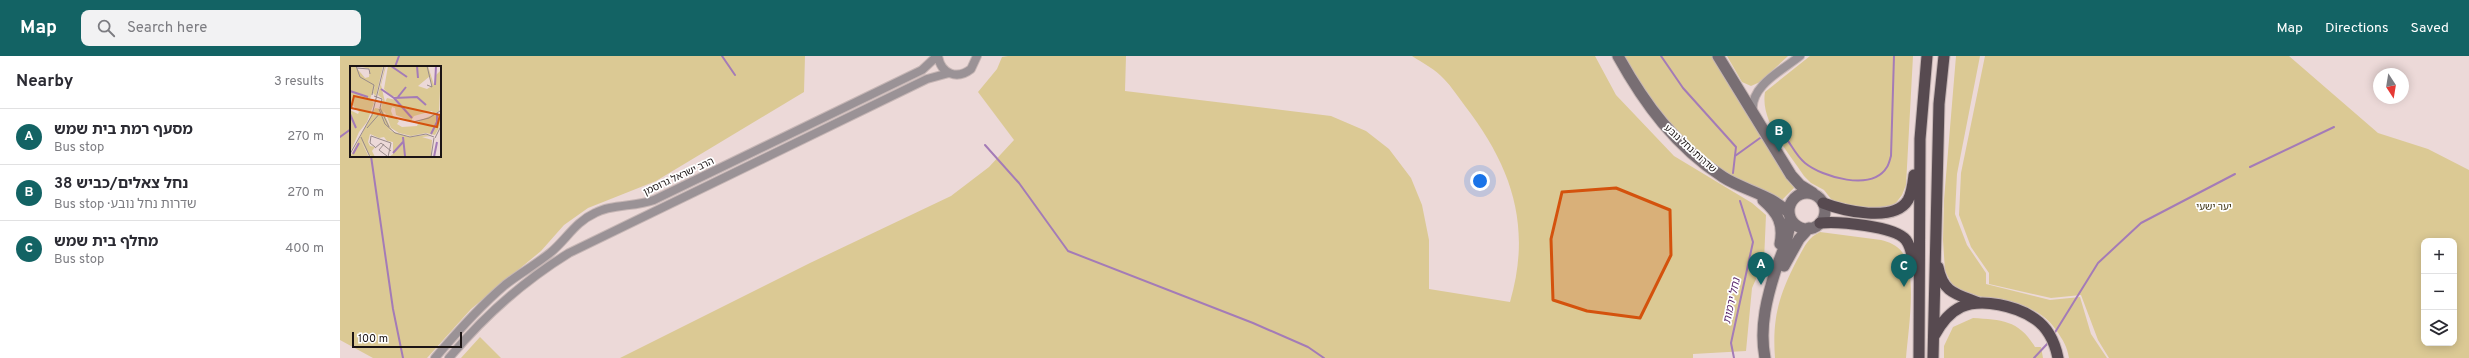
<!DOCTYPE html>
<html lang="en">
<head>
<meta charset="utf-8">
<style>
	:root { --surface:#fff; --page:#f2f2f3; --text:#2b2b33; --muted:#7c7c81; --line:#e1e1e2; --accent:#136364 }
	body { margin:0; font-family:Overpass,"Noto Sans Hebrew",sans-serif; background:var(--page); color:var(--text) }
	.controls { position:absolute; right:12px; bottom:12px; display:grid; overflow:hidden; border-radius:8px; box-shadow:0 2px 10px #0003 }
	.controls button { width:36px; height:36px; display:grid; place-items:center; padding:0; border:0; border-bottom:1px solid var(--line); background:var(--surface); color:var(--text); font:20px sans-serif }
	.compass { position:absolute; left:2033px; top:12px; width:36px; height:36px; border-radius:50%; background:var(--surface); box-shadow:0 2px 10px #0003; rotate:168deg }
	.scale { position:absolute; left:12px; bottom:10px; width:110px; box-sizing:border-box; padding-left:4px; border:2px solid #1b1414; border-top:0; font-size:11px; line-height:14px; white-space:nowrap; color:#1b1414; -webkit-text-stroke:3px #fff; paint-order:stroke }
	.you { position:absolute; left:1140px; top:125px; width:14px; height:14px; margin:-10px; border:3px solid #fff; border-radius:50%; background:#1a73e8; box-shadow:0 0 0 6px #1a73e833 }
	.badge { display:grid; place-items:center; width:26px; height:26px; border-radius:50%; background:var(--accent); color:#fff; font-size:13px; font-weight:700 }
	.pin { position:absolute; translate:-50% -33px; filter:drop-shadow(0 1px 2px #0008) }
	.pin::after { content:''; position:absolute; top:21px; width:14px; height:12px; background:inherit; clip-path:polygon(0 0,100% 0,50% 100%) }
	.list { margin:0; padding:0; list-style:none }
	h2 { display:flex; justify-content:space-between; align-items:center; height:52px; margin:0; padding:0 16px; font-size:17px }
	h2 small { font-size:13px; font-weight:400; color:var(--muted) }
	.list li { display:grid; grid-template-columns:26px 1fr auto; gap:12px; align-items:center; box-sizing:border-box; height:56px; padding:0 16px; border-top:1px solid var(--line) }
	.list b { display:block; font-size:15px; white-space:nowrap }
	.list p { margin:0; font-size:13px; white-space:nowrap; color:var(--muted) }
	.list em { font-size:13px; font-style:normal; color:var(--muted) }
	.icon { flex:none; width:22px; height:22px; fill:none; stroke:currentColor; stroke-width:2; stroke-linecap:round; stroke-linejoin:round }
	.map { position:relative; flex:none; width:2129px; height:302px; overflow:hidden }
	header { display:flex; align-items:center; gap:24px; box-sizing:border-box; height:56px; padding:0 20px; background:var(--accent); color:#fff }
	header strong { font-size:19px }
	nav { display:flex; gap:22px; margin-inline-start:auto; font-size:14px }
	.search { width:280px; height:36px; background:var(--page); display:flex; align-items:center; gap:10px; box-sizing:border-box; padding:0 14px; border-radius:8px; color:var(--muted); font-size:15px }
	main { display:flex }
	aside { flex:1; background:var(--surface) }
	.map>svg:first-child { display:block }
</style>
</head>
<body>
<header>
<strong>Map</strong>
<div class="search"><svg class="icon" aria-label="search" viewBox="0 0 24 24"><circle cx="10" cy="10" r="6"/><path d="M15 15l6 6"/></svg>Search here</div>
<nav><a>Map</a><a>Directions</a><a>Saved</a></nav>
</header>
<main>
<aside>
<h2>Nearby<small>3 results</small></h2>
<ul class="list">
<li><span class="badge">A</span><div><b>מסעף רמת בית שמש</b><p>Bus stop</p></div><em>270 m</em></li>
<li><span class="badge">B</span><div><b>נחל צאלים/כביש 38</b><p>Bus stop · שדרות נחל נובע</p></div><em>270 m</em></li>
<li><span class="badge">C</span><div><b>מחלף בית שמש</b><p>Bus stop</p></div><em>400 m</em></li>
</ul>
</aside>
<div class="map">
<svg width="2129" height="302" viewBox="0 0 2129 302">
	<rect width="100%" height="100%" fill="#ecd9d8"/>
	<path fill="#dbc994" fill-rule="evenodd" d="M0 0H465L464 36 316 125 248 152 224 169 201 195 131 253 87 302H33L0 284ZM11 11H100V100H11Z
		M668 0H786L785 35 991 60 1026 75 1049 93 1071 122 1082 149 1089 184V233L1170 246C1192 170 1172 111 1125 50 1118 41 1112 31 1104 23 1096 14 1083 7 1072 0H1255L1276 39 1334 100 1412 147 1426 159 1424 205 1412 232 1406 295 1353 298V302H280L470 207 611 140 649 111 674 84 638 36 657 13 662 1Z
		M1280 0H1372L1456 130 1440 146 1371 110 1329 71Z
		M1387 0H1448L1420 26 1411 30 1402 26Z
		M1470 0H1573L1566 129 1562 139 1552 152 1534 154 1495 148 1484 134 1471 127 1464 120C1448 95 1420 66 1425 36Z
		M1616 0H1640L1617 118 1615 158 1627 189 1646 217V228L1710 244 1740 241 1751 278 1767 302H1729C1727 290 1723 284 1716 274 1693 240 1650 247 1615 234L1605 215 1603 184 1604 144Z
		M1645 0H1949L2038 77 2088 93 2129 114V302H1769L1758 284 1741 239 1711 242 1649 228V217L1631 191 1619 159 1621 117ZM2084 185H2114V287H2084Z
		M1480 176 1541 184C1549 186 1557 189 1562 196 1578 216 1568 276 1566 302H1435C1432 262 1439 239 1457 204 1464 192 1467 182 1480 176Z
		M1633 262C1662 264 1679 264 1695 291H1701L1703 302H1604V290L1613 271Z
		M140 281 161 302H121Z"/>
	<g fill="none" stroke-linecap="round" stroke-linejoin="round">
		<path stroke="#a47bb7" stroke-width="2" d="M382 0 395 19
			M1321 0 1343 32 1396 91 1393 117
			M55 11 59 0
			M1433 75 1442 77C1451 87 1455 99 1465 107 1482 121 1532 136 1547 111 1549 108 1550 103 1551 100L1554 0
			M0 81 11 73
			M645 89 679 127 728 195 913 267 968 291 984 302
			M31 100 53 253 63 302
			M1395 100 1420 82
			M1910 111 1994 71
			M1714 278 1758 207 1801 167 1895 118
			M1394 302 1391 287 1413 186 1400 145
			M1694 302 1708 287"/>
		<g stroke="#c6b6b5" stroke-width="10">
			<path id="minor" d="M598 0C601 18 617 24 631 13L637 0
				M1413 56C1409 30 1443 14 1460 0
				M95 302C117 276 139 251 165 229 179 218 195 209 210 197 226 184 235 166 255 157 271 148 295 151 314 144L582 14 597 0
				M109 302C144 260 182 226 229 197L587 23 609 17"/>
		</g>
		<g stroke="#c6b6b5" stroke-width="13">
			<path id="secondary" d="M1278 0C1304 47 1336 91 1383 121 1403 134 1432 139 1449 157
				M1378 0 1451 119 1460 129 1473 137
				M1449 155a18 18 0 1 1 36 0a18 18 0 1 1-36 0Z
				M1423 144C1438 157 1444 168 1440 188
				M1444 210 1459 183 1469 172
				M1425 302C1419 271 1427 240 1437 210 1443 194 1450 180 1450 162"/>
		</g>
		<g stroke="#c6b6b5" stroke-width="13">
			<path id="trunk" d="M1483 147C1504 155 1554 167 1568 144 1572 137 1573 127 1574 119
				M1480 167C1497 165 1555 170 1566 184 1571 191 1573 203 1574 211
				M1598 211C1603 237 1616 238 1639 247
				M1594 280C1600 269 1608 257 1621 251 1642 242 1677 250 1695 263 1708 272 1715 287 1718 302
				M1579 302 1580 83 1587 0
				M1593 302 1599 48 1604 0"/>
		</g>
		<use href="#minor" stroke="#9a9296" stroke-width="8"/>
		<use href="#secondary" stroke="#786e73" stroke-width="11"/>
		<use href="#trunk" stroke="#574a50" stroke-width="11"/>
	</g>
	<path fill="#d4520d" fill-opacity="0.2" stroke="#d4520d" stroke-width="3" stroke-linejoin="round" d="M1276 132 1330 154 1331 199 1300 262 1247 255 1213 244 1211 183 1222 136Z"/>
	<g text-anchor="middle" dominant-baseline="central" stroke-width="3.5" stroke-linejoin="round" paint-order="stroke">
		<g font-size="10" fill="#1b1414" stroke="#fff">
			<text transform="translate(1350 93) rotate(42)">שדרות נחל נובע</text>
			<text transform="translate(339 121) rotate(-25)">הרב ישראל גרוסמן</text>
		</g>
		<g font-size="10" fill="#3b3110" stroke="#fff">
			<text x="1874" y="151">יער ישעי</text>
		</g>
		<g font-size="11" font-style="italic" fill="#501c65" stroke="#fff">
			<text transform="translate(1392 245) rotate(-78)">נחל ירמות</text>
		</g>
	</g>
	<g transform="translate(10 10)">
		<rect width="91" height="91" fill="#ecd9d8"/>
		<path d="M0 0H5L15 12 19 11 20 3 8 0H33L26 30 23 27 25 19 20 33 24 37 17 56 9 66 0 87V44L8 48 9 46 0 36ZM35 0H36L31 19 35 36 37 32 46 34 47 31 41 30 34 23 38 0H78L84 19 86 9 91 4 89 45 84 48 82 45 64 50 61 55 46 49 45 42 42 41 41 45 43 50 49 55 47 58 52 61 67 60 69 55 87 47 91 50V58L85 69 76 67 61 70 49 67 41 62 36 48 33 45 42 65 37 62 41 65 59 71 76 69 81 70 72 71 82 74 81 91H39L43 88V76L37 75 34 71 29 72 20 68 18 76 20 80 25 81 22 85 25 91 19 89 10 73 19 91H0L25 42 31 43 33 33 28 29ZM80 10 82 20 77 23 68 20Z" fill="#dbc994" fill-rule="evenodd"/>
		<path fill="none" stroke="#a47bb7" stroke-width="2" d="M41 0 57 11M67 0 68 12M85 19 86 0M31 23 44 32 67 31 76 39M0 25 18 31M48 31 56 21M44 32 62 52M0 48 6 62M81 68 87 56V47M53 71 55 90M43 87 53 76M3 88 9 77M84 91 87 76"/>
		<path fill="none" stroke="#988a8a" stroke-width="1" d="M6 0 10 11 24 19 22 29M7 2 19 3 20 8M77 19 82 21 77 0M24 30 32 33 30 42M30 42 39 61M29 43 35 58 45 67 60 71 76 68 84 71M63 56 79 52 90 45M17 62 31 46M11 71 20 91M85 72 91 60M34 78 29 84 37 90M25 81 20 77 21 70 41 77 38 91M25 82 31 77 41 85M0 88 22 49 34 0M81 91 84 72"/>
		<path fill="#d4520d" fill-opacity="0.15" stroke="#d4520d" stroke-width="2" d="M4 30 90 49 87 61 1 42Z"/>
		<rect width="91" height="91" fill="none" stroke="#1b1414" stroke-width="2"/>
	</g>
</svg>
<div class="controls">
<button>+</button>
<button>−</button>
<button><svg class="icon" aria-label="layers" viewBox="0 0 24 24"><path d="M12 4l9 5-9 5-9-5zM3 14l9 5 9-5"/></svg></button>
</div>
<svg class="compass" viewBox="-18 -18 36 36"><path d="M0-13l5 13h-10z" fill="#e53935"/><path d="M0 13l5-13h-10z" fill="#7c7c81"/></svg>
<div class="scale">100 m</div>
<div class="you"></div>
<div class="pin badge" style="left:1421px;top:229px">A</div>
<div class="pin badge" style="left:1439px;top:96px">B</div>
<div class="pin badge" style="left:1564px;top:231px">C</div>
</div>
</main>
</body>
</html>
